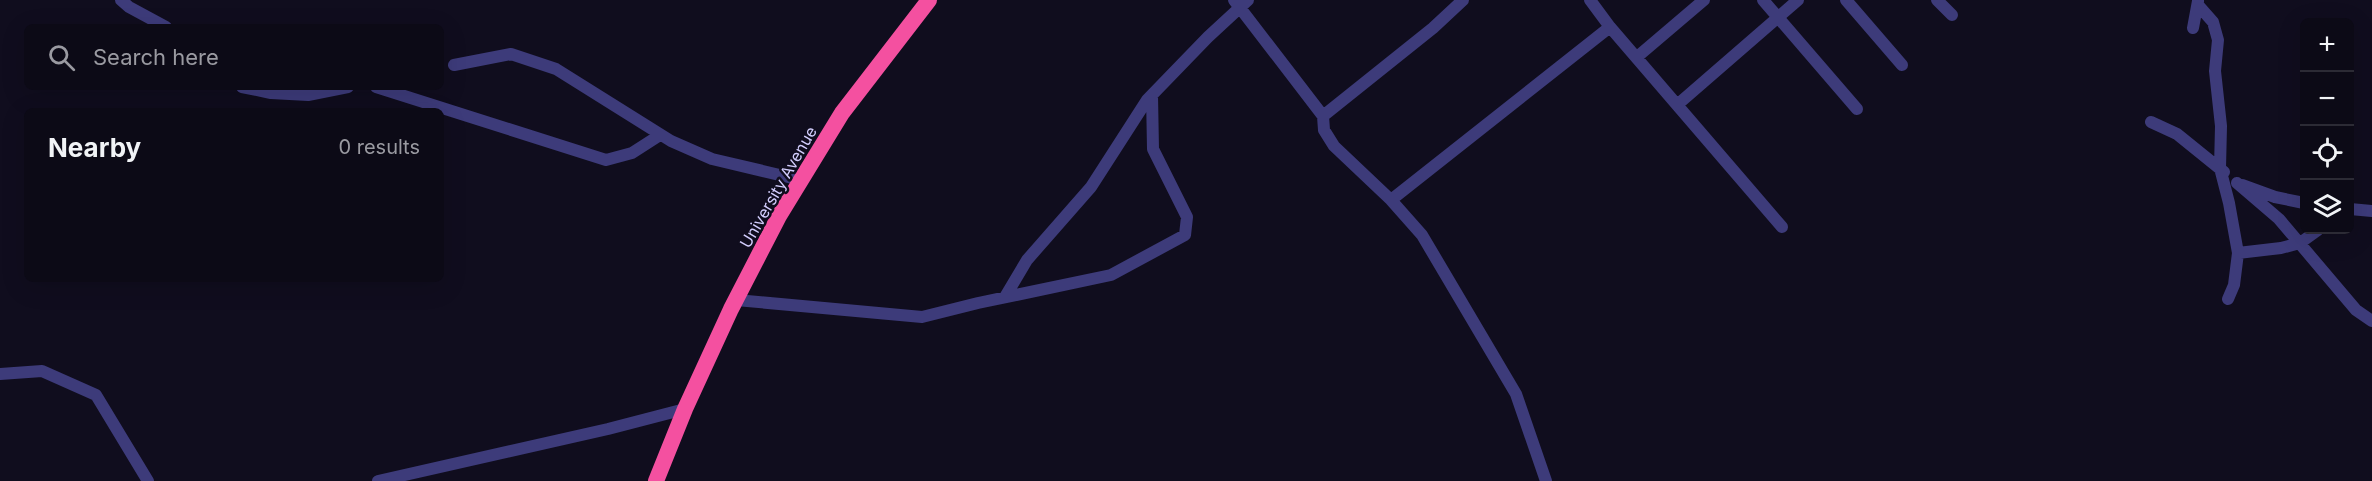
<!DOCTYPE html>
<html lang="en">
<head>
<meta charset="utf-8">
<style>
	:root { --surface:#0c0a16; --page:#15131f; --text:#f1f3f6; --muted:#9a9aa1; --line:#2c2b35 }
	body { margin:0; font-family:Inter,sans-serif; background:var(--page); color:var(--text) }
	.controls { position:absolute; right:18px; top:18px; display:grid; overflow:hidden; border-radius:9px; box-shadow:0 6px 24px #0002 }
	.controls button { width:54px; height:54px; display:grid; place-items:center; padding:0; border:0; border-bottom:2px solid var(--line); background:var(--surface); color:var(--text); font:30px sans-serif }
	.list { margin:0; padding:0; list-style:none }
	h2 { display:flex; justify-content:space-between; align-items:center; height:78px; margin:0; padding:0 24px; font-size:26px }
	h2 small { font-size:20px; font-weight:400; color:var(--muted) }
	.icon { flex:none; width:33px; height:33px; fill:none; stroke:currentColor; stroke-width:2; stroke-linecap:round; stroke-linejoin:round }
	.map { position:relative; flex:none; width:2372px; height:481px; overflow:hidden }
	.search { position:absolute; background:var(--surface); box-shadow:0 6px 24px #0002; left:24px; top:24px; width:420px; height:66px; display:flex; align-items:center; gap:15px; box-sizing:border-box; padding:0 21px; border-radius:9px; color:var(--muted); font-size:22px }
	.panel { position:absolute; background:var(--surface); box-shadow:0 6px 24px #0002; left:24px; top:108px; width:420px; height:174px; border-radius:9px }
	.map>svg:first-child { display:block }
</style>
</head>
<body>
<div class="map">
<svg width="2372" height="481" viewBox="0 0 2372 481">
	<rect width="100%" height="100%" fill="#100d1e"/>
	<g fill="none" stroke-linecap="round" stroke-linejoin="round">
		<path stroke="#3d3b7a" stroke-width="12" d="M121 0 129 7 166 27
			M1234 0 1323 116 1324 130 1334 146 1391 200 1422 235 1516 394 1546 481
			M1590 0 1610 27 1782 227
			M1763 0 1857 109
			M1846 0 1902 65
			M1937 0 1952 15
			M2198 5 2213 22 2218 40 2215 71 2221 126 2220 168 2229 203 2238 253 2234 285 2228 299
			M2193 28 2198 1
			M1637 57 1704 0
			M454 65 511 54 556 69 671 141 712 159 801 180
			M242 87 271 93 308 95 348 87
			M376 87 606 160 632 153 660 135
			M1677 105 1798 0
			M1323 116 1433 28 1463 0
			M2151 122 2177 134 2224 172
			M2237 183 2279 219 2356 310 2372 321
			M2242 185 2275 197 2304 203
			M1391 200 1610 27
			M2350 209 2372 211
			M2238 253 2281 248 2300 243 2318 230
			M1005 297 1027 260 1091 187 1147 100 1208 37 1248 0
			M736 300 922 317 978 303 1111 275 1185 235 1187 217 1153 149 1152 95
			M0 374 42 371 96 395 148 481
			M378 481 608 429 685 409"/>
		<path stroke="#f450a0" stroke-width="16" d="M656 481 685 409 731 309 779 216 842 113 929 0"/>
	</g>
	<g text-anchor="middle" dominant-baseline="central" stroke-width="5" stroke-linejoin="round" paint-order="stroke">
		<g font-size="16" fill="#d2cdfc" stroke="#100d1e">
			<text transform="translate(778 187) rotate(-60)">University Avenue</text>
		</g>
	</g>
</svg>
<div class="controls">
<button>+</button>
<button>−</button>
<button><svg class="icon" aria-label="locate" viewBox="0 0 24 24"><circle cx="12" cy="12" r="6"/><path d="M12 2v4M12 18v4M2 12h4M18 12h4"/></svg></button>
<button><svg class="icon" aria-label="layers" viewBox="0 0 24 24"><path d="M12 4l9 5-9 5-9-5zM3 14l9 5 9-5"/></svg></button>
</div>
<div class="search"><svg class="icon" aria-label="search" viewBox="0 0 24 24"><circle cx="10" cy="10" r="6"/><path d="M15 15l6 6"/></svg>Search here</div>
<section class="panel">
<h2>Nearby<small>0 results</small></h2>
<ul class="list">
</ul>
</section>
</div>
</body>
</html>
